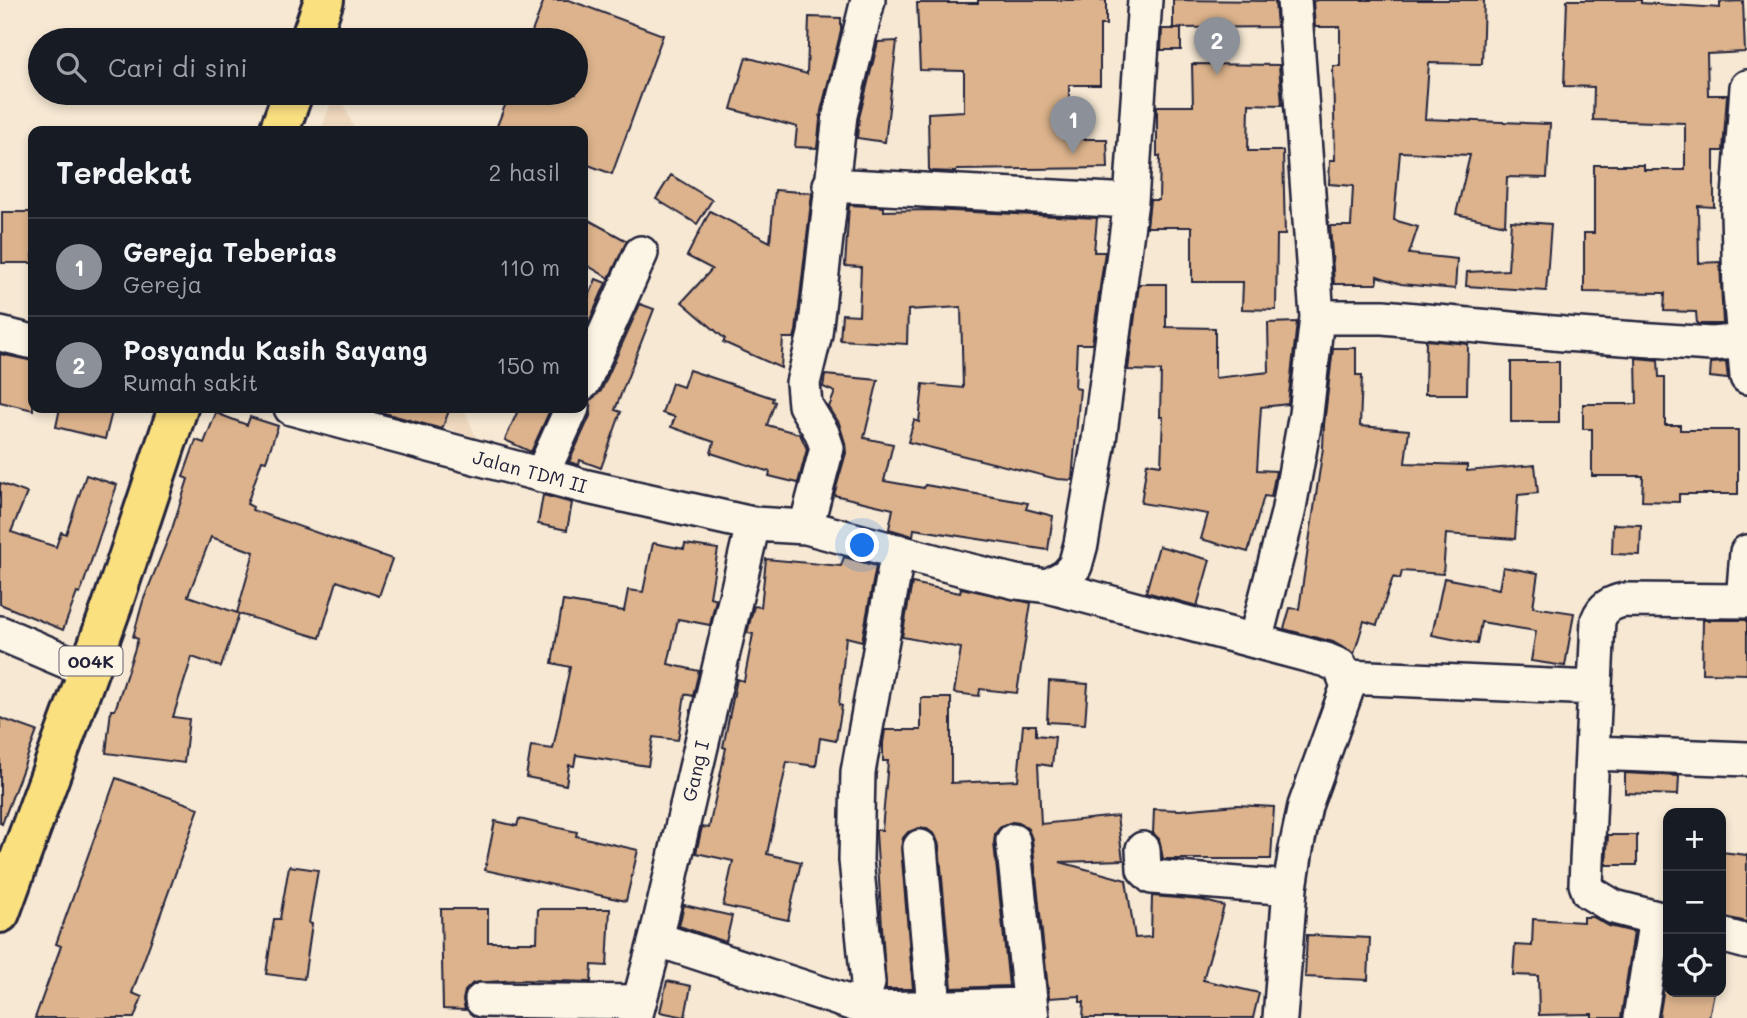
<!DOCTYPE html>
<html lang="id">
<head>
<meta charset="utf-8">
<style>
	:root { --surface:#171b24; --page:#242831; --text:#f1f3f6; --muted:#9ea1a6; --line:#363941; --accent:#8c9099 }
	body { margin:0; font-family:Mali,sans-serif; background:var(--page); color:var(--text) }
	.controls { position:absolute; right:21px; bottom:21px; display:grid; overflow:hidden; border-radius:14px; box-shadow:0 4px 10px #0003 }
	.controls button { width:63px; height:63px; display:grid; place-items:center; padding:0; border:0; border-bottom:2px solid var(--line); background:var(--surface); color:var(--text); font:35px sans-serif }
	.you { position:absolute; left:863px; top:546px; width:24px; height:24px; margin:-18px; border:5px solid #fff; border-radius:50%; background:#1a73e8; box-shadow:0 0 0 10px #1a73e833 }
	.badge { display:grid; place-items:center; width:46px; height:46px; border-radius:50%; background:var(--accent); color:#fff; font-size:23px; font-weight:700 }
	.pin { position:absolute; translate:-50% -58px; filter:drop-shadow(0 2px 4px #0008) }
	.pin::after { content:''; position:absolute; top:37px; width:24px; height:21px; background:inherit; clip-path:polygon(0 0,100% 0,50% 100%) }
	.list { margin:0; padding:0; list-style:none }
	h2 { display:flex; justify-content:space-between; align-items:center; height:91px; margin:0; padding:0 28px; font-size:30px }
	h2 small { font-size:23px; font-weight:400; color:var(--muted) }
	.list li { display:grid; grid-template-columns:46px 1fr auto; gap:21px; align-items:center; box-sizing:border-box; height:98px; padding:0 28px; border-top:2px solid var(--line) }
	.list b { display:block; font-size:26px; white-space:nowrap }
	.list p { margin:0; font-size:23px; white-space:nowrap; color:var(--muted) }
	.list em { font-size:23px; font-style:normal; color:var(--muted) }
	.icon { flex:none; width:38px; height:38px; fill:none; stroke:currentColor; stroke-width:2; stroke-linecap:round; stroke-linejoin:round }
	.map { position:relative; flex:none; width:1747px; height:1018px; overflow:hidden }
	.search { position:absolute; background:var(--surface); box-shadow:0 4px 10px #0003; left:28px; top:28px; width:560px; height:77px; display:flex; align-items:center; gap:18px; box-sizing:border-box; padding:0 24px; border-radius:38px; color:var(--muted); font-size:26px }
	.panel { position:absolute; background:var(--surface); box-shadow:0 4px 10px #0003; left:28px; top:126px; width:560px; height:287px; border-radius:14px }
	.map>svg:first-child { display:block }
</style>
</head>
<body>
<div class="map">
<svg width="1747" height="1018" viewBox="0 0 1747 1018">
	<rect width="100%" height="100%" fill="#f6e8d3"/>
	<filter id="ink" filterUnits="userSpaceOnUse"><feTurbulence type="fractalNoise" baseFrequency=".0143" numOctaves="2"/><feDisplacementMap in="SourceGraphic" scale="14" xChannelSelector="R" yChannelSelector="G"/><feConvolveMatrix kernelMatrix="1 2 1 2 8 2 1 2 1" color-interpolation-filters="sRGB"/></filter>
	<g filter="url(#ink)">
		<path fill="#eed8be" d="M334 93H339L355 131H321Z
			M388 408H464L476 438Z"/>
		<path fill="#dcb38c" stroke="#22223b" stroke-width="2" fill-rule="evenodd" d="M544 0H569L663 35 612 174 583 163V131H495L510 93H576V40H529Z
			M978 0H1106V25H1100V85H1069V139H1107L1108 168 957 170 956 172 929 171 928 113 964 111V71L920 70 917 3H978Z
			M1173 0 1275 1 1277 27 1173 28Z
			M1318 0H1484L1482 64 1429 63 1425 119 1550 124 1547 178 1507 177 1505 225 1456 214 1470 155 1400 152 1394 220 1418 227 1409 254 1457 259 1455 289 1401 284 1377 276V284H1334L1330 226H1351L1353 186 1329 184 1330 160H1335L1333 66H1340V27H1315L1313 1Z
			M1567 0H1641V3L1720 8V2L1743 1 1745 52 1707 54 1708 95H1727L1723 151H1714V207L1698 206 1699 263 1720 262 1723 324H1697L1696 312 1664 311 1665 293 1584 292V233H1594V165H1644V170H1685V123L1593 120 1594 87 1564 86Z
			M809 17 841 18V31L821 111 817 148 795 147 797 127 731 109 746 57 807 74Z
			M1162 29H1181V50H1161Z
			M897 41 885 142 857 138 859 118 878 42Z
			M1192 64 1279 65 1282 105 1249 104 1248 151H1283L1285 235H1277L1276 310 1242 309 1243 282H1192V227H1147L1150 200H1159L1160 156H1157V106H1193Z
			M671 175 712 200 697 224 656 199Z
			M775 190 812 193 796 331 794 338H783L781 368 723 342 725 339 682 302 712 269 687 256 710 211 770 242Z
			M849 205 884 207V211L930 210 1097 218 1094 252H1105L1092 344H1077L1075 388 1080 389 1072 480 1057 479 908 442 914 420 919 422 923 384 963 388 961 307 908 310 907 344 840 340 842 314 859 315 861 267 845 266Z
			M2 212H33V263H2Z
			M583 217 627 241 609 278 583 263Z
			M1511 221 1551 224 1546 291 1466 286 1467 272 1508 270Z
			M596 279 606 283 583 336V310Z
			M1139 284H1166V327L1215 328V378L1269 372 1268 323 1297 322 1288 404 1261 407 1257 470 1276 471 1271 497 1264 496 1248 552 1201 539 1208 514 1141 503 1147 463 1161 465 1163 417H1160L1161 371 1128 370Z
			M640 304 654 309 615 410 621 412 601 468 580 460 579 465 569 462 590 416 591 407 589 401 601 391Z
			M1426 340 1468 344 1467 394H1425Z
			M1333 348H1356V375H1362L1360 426 1409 430 1405 463 1467 465V471L1535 465 1538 493 1518 495 1515 539 1446 534 1443 574 1402 571 1400 579 1393 577 1377 625 1364 621 1354 654 1333 642 1284 629 1290 608 1299 609 1323 448 1324 425Z
			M0 354 33 361V410L0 402Z
			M1636 358 1658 360 1659 377H1665V425H1680V430H1738V494H1679V502L1642 501 1643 476H1592V429H1583V404H1637Z
			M1511 362H1559V422H1511Z
			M1726 362 1728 379 1710 377 1711 363Z
			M689 370 773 398 772 401 775 402 767 425 800 434 807 449 798 483 769 476 770 472 711 453 714 442 671 427 675 417 662 413 672 383 683 387Z
			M825 375 878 380 864 438 893 444 884 481 924 488 925 485 1028 503 1026 509 1053 516 1048 550 914 529 913 536 889 529 893 509 834 495 846 453 845 443 839 423 829 407 835 392 823 387Z
			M60 408H113L105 439 56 427Z
			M377 408H450L442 429 377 411Z
			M519 408H551L531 452 505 440Z
			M216 413 247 425 250 417 278 426 266 461 262 460 247 504 253 507 252 510 392 559 379 596 337 581 320 638 239 614 221 667 192 657 173 717 189 719 184 763 106 753 111 710H115L138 639 133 637 143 601 172 529 188 479 183 477 196 440 204 443ZM211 537 254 552 237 613 188 596Z
			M86 475 117 485 80 594 77 593 63 630 0 604V483L27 493 11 532 56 547 61 532 66 534Z
			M543 495 572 503 567 530 538 524Z
			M1613 524 1641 525 1640 555 1612 554Z
			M653 543 684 549 685 544 718 549 710 597 716 599 710 625 678 619 668 664 699 671 693 696 685 694 678 740 653 737 648 766 576 755 574 766 569 765 566 785 526 777 531 746 553 749 570 667 552 663 563 601 624 611 628 590 643 592Z
			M1159 546 1210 560 1197 606 1146 592Z
			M844 557 876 566 862 641 846 637 839 705 842 706 836 741 820 738 816 766 787 762 767 854 801 862 788 920 723 906 733 861 696 853 702 827 709 828 726 748 723 747 737 679 744 681 753 634 747 633 754 606 761 607 766 559 841 566Z
			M1503 567 1538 573 1533 607 1574 613 1565 666 1531 661 1536 631 1481 622 1477 644 1432 635 1444 578 1499 589Z
			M912 583 960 593 961 588 1031 603 1017 693 980 689 979 696 954 693 961 648 902 637Z
			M1703 620H1747V674L1702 673Z
			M1049 681 1088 684 1085 724 1047 722Z
			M921 698H951V783L1018 780 1023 725H1036V735L1055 737 1052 766 1038 764 1041 824 1117 816 1123 860 1060 862 1126 880 1135 938 1151 937 1152 896 1201 900 1224 906 1203 980 1259 993 1253 1018H1083L1084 1002H1080V996L1049 998 1032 839 1028 829 1020 823 1012 822 1001 826 995 834 994 843 1009 986 952 988 939 845 935 835 927 829 919 828 908 832 903 838 901 848 913 989H886L876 833V830H882L888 761H883V743L885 730H921Z
			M0 718 37 731 2 824 0 823Z
			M1625 773 1679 776 1678 795 1625 793Z
			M116 778 199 808 132 993 142 997 134 1018H35L61 946 56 944Z
			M1237 805 1274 807 1271 859H1163L1159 839 1153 833 1154 809 1180 810Z
			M519 819 577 832 576 836 638 850 626 901 485 870 495 821 517 826Z
			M1608 835H1637V865H1606Z
			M1721 852 1747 855V922L1721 916Z
			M289 866 318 870 309 923 312 924 304 979 266 974 274 919H280Z
			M684 905 732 916 726 942 679 926Z
			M441 909H488V942H537L538 909H610L607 966 592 965 591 982 519 980 473 983 465 991 463 1000 465 1010 443 1009Z
			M1583 917H1593L1609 926 1634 932 1621 1018H1592V1014L1539 1015 1538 976 1513 975 1515 945 1532 946 1533 919 1583 922Z
			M1307 935 1370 938 1368 980 1305 977Z
			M1668 963V992H1714L1709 1018H1659Z
			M667 981 691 986 685 1017 660 1012Z"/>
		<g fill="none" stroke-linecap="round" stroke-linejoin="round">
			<g stroke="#22223b" stroke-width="38">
				<path id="minor" d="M1747 87 1738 211 1740 292 1747 377
					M830 185 1131 201
					M1317 317H1383L1564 334 1711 344 1747 341
					M0 334 33 342
					M583 383 641 253
					M291 408 583 486 753 524 806 527 959 568 1016 582 1048 586 1066 576 1075 566 1081 544 1099 440 1131 201 1145 0
					M542 474 572 408
					M806 527 827 448 822 433 805 405 803 383 815 334 840 115 868 0
					M1048 586 1326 660 1340 666 1348 686 1305 806 1296 849 1290 888 1280 1018
					M1743 601 1747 552
					M0 633 87 670
					M1255 641 1288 513 1306 414 1317 317 1294 0
					M1346 677 1595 688
					M1594 753 1747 759
					M1013 841 1032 1018
					M920 847 935 1018
					M1143 849 1144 869 1152 877 1290 888
					M1668 921 1614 907 1589 892 1586 884 1598 620C1603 607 1611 603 1624 600L1747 601
					M1721 935 1747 942
					M656 939 857 1005 864 996 868 983 856 860 858 772 898 551
					M482 1000 639 1002
					M857 1005 875 1009 1030 1005
					M635 1018 656 939 753 524
					M1640 1018 1656 918"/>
			</g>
			<g stroke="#22223b" stroke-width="44">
				<path id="major" d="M310 40 324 0
					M279 131 293 93
					M0 913 112 606 178 408"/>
			</g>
			<use href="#minor" stroke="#fcf5e5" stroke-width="33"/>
			<use href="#major" stroke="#fbe080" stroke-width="38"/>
		</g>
	</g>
	<g text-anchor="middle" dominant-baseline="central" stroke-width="5" stroke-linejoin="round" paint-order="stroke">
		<rect fill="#fcf5e5" stroke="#63616e" stroke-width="2" x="59.5" y="646.5" width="63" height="29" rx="5"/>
		<g font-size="18" font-weight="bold" fill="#22223b">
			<text x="91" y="661">004K</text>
		</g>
		<g font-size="19" fill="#22223b" stroke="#fcf5e5">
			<text transform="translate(530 471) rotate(15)">Jalan TDM II</text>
			<text transform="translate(695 771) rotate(-77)">Gang I</text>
		</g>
	</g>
</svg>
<div class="controls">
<button>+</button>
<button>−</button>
<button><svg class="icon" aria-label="locate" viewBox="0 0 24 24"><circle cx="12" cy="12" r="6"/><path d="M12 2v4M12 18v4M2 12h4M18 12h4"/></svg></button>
</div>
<div class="you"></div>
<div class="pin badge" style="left:1073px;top:154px">1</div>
<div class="pin badge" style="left:1217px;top:75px">2</div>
<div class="search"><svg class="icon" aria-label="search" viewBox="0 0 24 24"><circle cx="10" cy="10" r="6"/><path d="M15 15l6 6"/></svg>Cari di sini</div>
<section class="panel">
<h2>Terdekat<small>2 hasil</small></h2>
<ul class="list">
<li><span class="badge">1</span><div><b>Gereja Teberias</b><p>Gereja</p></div><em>110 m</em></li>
<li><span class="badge">2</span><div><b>Posyandu Kasih Sayang</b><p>Rumah sakit</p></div><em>150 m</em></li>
</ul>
</section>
</div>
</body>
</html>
